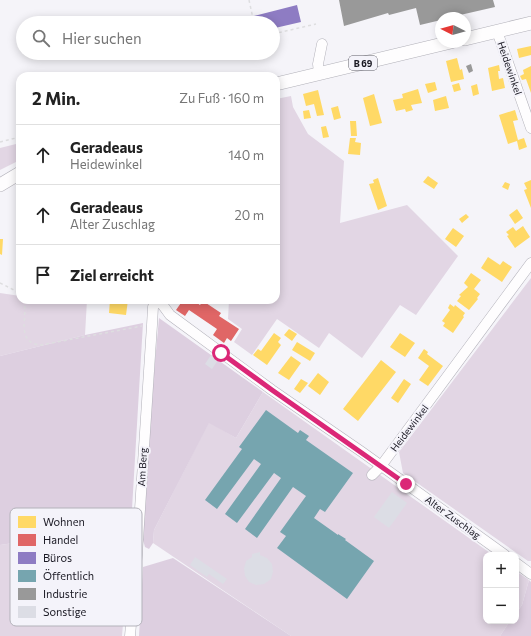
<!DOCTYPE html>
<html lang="de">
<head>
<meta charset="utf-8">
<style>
	:root { --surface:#fff; --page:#f2f2f2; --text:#222; --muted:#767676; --line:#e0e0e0 }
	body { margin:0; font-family:Commissioner,sans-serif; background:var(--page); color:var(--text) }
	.controls { position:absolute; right:12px; bottom:12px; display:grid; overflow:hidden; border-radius:8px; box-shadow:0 2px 10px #0003 }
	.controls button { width:36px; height:36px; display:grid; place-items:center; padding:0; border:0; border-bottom:1px solid var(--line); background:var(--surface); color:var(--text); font:20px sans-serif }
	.compass { position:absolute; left:435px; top:12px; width:36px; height:36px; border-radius:50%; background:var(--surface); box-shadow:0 2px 10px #0003; rotate:276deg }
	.stop { position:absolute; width:12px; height:12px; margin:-9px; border:3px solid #db2777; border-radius:50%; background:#fff }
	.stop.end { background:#db2777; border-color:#fff; box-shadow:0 1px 4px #0008 }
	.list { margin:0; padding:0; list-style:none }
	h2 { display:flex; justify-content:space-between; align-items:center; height:52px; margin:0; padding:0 16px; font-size:17px }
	h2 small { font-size:13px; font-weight:400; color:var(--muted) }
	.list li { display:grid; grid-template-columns:26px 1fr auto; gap:12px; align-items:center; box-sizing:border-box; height:60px; padding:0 16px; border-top:1px solid var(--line) }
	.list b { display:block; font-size:15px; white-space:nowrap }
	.list p { margin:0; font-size:13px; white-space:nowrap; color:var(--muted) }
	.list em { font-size:13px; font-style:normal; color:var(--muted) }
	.icon { flex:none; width:22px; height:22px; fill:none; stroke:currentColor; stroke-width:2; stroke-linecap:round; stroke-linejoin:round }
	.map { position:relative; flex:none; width:531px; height:636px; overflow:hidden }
	.search { position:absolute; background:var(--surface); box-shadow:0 2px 10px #0003; left:16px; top:16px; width:264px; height:44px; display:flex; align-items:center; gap:10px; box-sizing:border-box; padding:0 14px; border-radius:22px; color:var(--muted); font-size:15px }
	.panel { position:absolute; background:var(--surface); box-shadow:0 2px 10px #0003; left:16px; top:72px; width:264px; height:232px; border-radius:12px }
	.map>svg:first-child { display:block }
</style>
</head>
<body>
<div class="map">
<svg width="531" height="636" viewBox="0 0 531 636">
	<rect width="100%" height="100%" fill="#f5f4f9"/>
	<path fill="#e2d6e4" d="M291 96 293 107 308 134 344 161 340 223 407 205 458 256 416 315 400 305 362 358 329 333 319 348 277 319 252 355 234 342 242 329 228 319 229 300H276V99Z
		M20 143V160L0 170V148Z
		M531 278V561H528L403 473 399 452Z
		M0 293 20 296V300H87L85 335 0 356Z
		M263 392 493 555H486V621H510L500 636H291L153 543 154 530 209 422 236 438Z
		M131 526 122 636H0V545Z
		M516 571 529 580 522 605 516 613Z"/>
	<path fill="#ddcfe0" d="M159 318 263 392 236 438 209 423 154 530 153 543 149 549 145 547 143 540 148 438Z
		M143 323 131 526 0 545V356L85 335Z
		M173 558 276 626 291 636H139L143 567Z
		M529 580 531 582V636H500L510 621H516V613L522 605Z"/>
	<path fill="#ffd966" d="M531 46V55L519 58 517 49Z
		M457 58 460 70 462 69 464 79 451 82 446 61Z
		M499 65 500 71H498L499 79 503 78 505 88 492 91 488 68Z
		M531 66V93L526 79 522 80 520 76 524 74 523 70Z
		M435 82 437 90 428 93 425 84Z
		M459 83 461 90 454 92 452 85Z
		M477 84 479 94 473 96 471 86Z
		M418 89 422 103 411 105 413 110 406 112 405 109 396 111 393 100 403 98 402 94Z
		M318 90 324 115 317 116 314 104 306 106 303 94Z
		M374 94 382 123 370 126 363 98Z
		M446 96 449 108 435 111 433 100Z
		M338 106 341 118 334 120 331 108Z
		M309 110 311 118 304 119 303 111Z
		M515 110 518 120 513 121 518 140 524 138 527 147 519 150 517 141 508 144 499 115Z
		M350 121H356L357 136H351Z
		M326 126 329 137 323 138 321 127Z
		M350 138H356L355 142 361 143 360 155 348 154Z
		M428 176 438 183 434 189 423 182Z
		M378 178 387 206 378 210 369 184 374 183 373 180Z
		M531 180V208L524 190 527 189 524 183Z
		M505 182 510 184 508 190 502 187Z
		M517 209 523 218 515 224 509 215Z
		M466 214 469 217 462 223 459 219Z
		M523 226 530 237 515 248 507 236 509 235 506 232 513 227 516 231Z
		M453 228 464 236 456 247 445 239Z
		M0 239H3L2 255 0 254Z
		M488 257 500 265 503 261 512 267 502 282 481 268Z
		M471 273 481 280 474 289 480 294 477 298 478 299 469 310 457 301 461 296 459 295 468 287 464 283Z
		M110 300H128L126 315 109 313Z
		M450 304 454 307 455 305 465 313 463 316 464 317 453 333 443 326 445 323 442 321 450 310 448 308Z
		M289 329 297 334 292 341 284 335Z
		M274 333 281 338 278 342 281 345 267 365 253 355 258 349 261 351Z
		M400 333 415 343 405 357 390 347Z
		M297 342 315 353 310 361 292 350Z
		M424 349 428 352 427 354 443 366 428 386 419 380 429 366 418 358Z
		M291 356 301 363 289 380 278 373Z
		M381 360 396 372 358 421 343 409Z
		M318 373 329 382 320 395 308 386Z
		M301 379 308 383 300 393 294 389Z
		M404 379 411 384 398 403 391 398Z"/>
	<path fill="#e06666" d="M183 300H193L200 305 203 301 221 313 219 316 239 329 231 341 227 338 224 343 213 335 217 329 189 310 185 316 176 310Z"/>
	<path fill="#8e7cc3" d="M297 5 301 22 275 28V31L273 32V23H255L254 16Z"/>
	<path fill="#76a5af" d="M266 410 298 433 300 430 309 436 306 440 353 473 325 512 320 509 314 518 338 535V534L346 539 345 540 374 561 347 599 277 548 286 536 280 532 306 496 293 487 257 538 245 529 281 478 274 473 237 523 225 514 261 464 254 459 217 509 205 500 242 449 239 447Z"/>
	<path fill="#999" d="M339 0H493L495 7 447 18H441V20L420 25 416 8 389 15 388 13 344 26Z
		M471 64 473 71 469 73 466 66Z"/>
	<path fill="#dcdde5" d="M211 355 218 360 212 369 205 364Z
		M392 492 407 503 389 528 374 517Z
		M260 552V555L267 558 272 564 273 572 271 579 264 584 256 585 249 582 245 576 244 568 246 561 252 557V554Z
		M195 557 227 579 223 584 209 574 207 577 190 565Z"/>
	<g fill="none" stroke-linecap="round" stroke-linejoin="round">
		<g stroke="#b2b1b9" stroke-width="11">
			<path id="minor" d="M497 31 531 128
				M319 73 318 64 322 44
				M159 300 170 315 272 390 362 452 505 555
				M372 475 381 466 531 263
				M516 563 531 574
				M130 636 137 555 152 325 153 307 158 300"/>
		</g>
		<g stroke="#b2b1b9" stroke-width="14">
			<path id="major" d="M465 39 531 23
				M276 84 451 42
				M0 185 20 173"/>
		</g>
		<path stroke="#dedee0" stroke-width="1.5" stroke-dasharray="3 3" stroke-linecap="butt" d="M249 0 254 23
			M273 34 316 24
			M0 142 20 137
			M0 283 14 290 20 294
			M24 300C28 317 15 343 41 345L142 326"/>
		<use href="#minor" stroke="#fefdfe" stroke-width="10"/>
		<use href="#major" stroke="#fefdfe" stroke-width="13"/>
	</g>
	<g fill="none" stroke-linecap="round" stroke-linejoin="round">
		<path stroke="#db2777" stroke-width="5" d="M221 353 272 390 406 484"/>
	</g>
	<g text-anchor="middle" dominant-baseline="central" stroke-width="4" stroke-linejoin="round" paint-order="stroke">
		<rect fill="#f4f3fa" stroke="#5b5a64" stroke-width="1" x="349" y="56" width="28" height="14" rx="3"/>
		<g font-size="9" font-weight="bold" fill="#1a1923">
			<text x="363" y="63">B 69</text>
		</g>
		<g font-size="10" fill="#1a1923" stroke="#f4f3fa">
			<text transform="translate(510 68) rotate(71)">Heidewinkel</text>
			<text transform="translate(409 428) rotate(-53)">Heidewinkel</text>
			<text transform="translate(142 467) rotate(-87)">Am Berg</text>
			<text transform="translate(453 517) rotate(36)">Alter Zuschlag</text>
		</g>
	</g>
	<rect x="10" y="508" width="132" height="118" rx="6" fill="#f4f3fa" stroke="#b3b2ba" stroke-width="1"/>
	<rect x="18" y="516" width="18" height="12" fill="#ffd966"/>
	<rect x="18" y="534" width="18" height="12" fill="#e06666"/>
	<rect x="18" y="552" width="18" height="12" fill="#8e7cc3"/>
	<rect x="18" y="570" width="18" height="12" fill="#76a5af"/>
	<rect x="18" y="588" width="18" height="12" fill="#999"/>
	<rect x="18" y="606" width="18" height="12" fill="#dcdde5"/>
	<g font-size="11" fill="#1a1923">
		<text x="43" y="526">Wohnen</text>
		<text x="43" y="544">Handel</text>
		<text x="43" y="562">Büros</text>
		<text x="43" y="580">Öffentlich</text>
		<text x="43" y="598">Industrie</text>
		<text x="43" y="616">Sonstige</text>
	</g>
</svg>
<div class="controls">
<button>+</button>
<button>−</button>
</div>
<svg class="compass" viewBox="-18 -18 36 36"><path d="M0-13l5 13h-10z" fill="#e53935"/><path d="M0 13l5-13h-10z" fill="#767676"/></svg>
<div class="stop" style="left:221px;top:353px"></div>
<div class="stop end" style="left:406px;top:484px"></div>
<div class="search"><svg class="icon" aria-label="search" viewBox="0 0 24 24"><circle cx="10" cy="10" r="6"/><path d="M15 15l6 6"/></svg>Hier suchen</div>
<section class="panel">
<h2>2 Min.<small>Zu Fuß · 160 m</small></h2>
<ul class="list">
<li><svg class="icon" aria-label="ahead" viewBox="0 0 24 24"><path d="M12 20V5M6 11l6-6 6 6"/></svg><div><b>Geradeaus</b><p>Heidewinkel</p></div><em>140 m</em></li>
<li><svg class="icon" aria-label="ahead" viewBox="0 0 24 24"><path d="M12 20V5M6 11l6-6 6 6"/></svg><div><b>Geradeaus</b><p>Alter Zuschlag</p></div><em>20 m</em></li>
<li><svg class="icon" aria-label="arrive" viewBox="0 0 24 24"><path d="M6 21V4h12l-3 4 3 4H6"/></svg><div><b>Ziel erreicht</b></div></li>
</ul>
</section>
</div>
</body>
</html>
